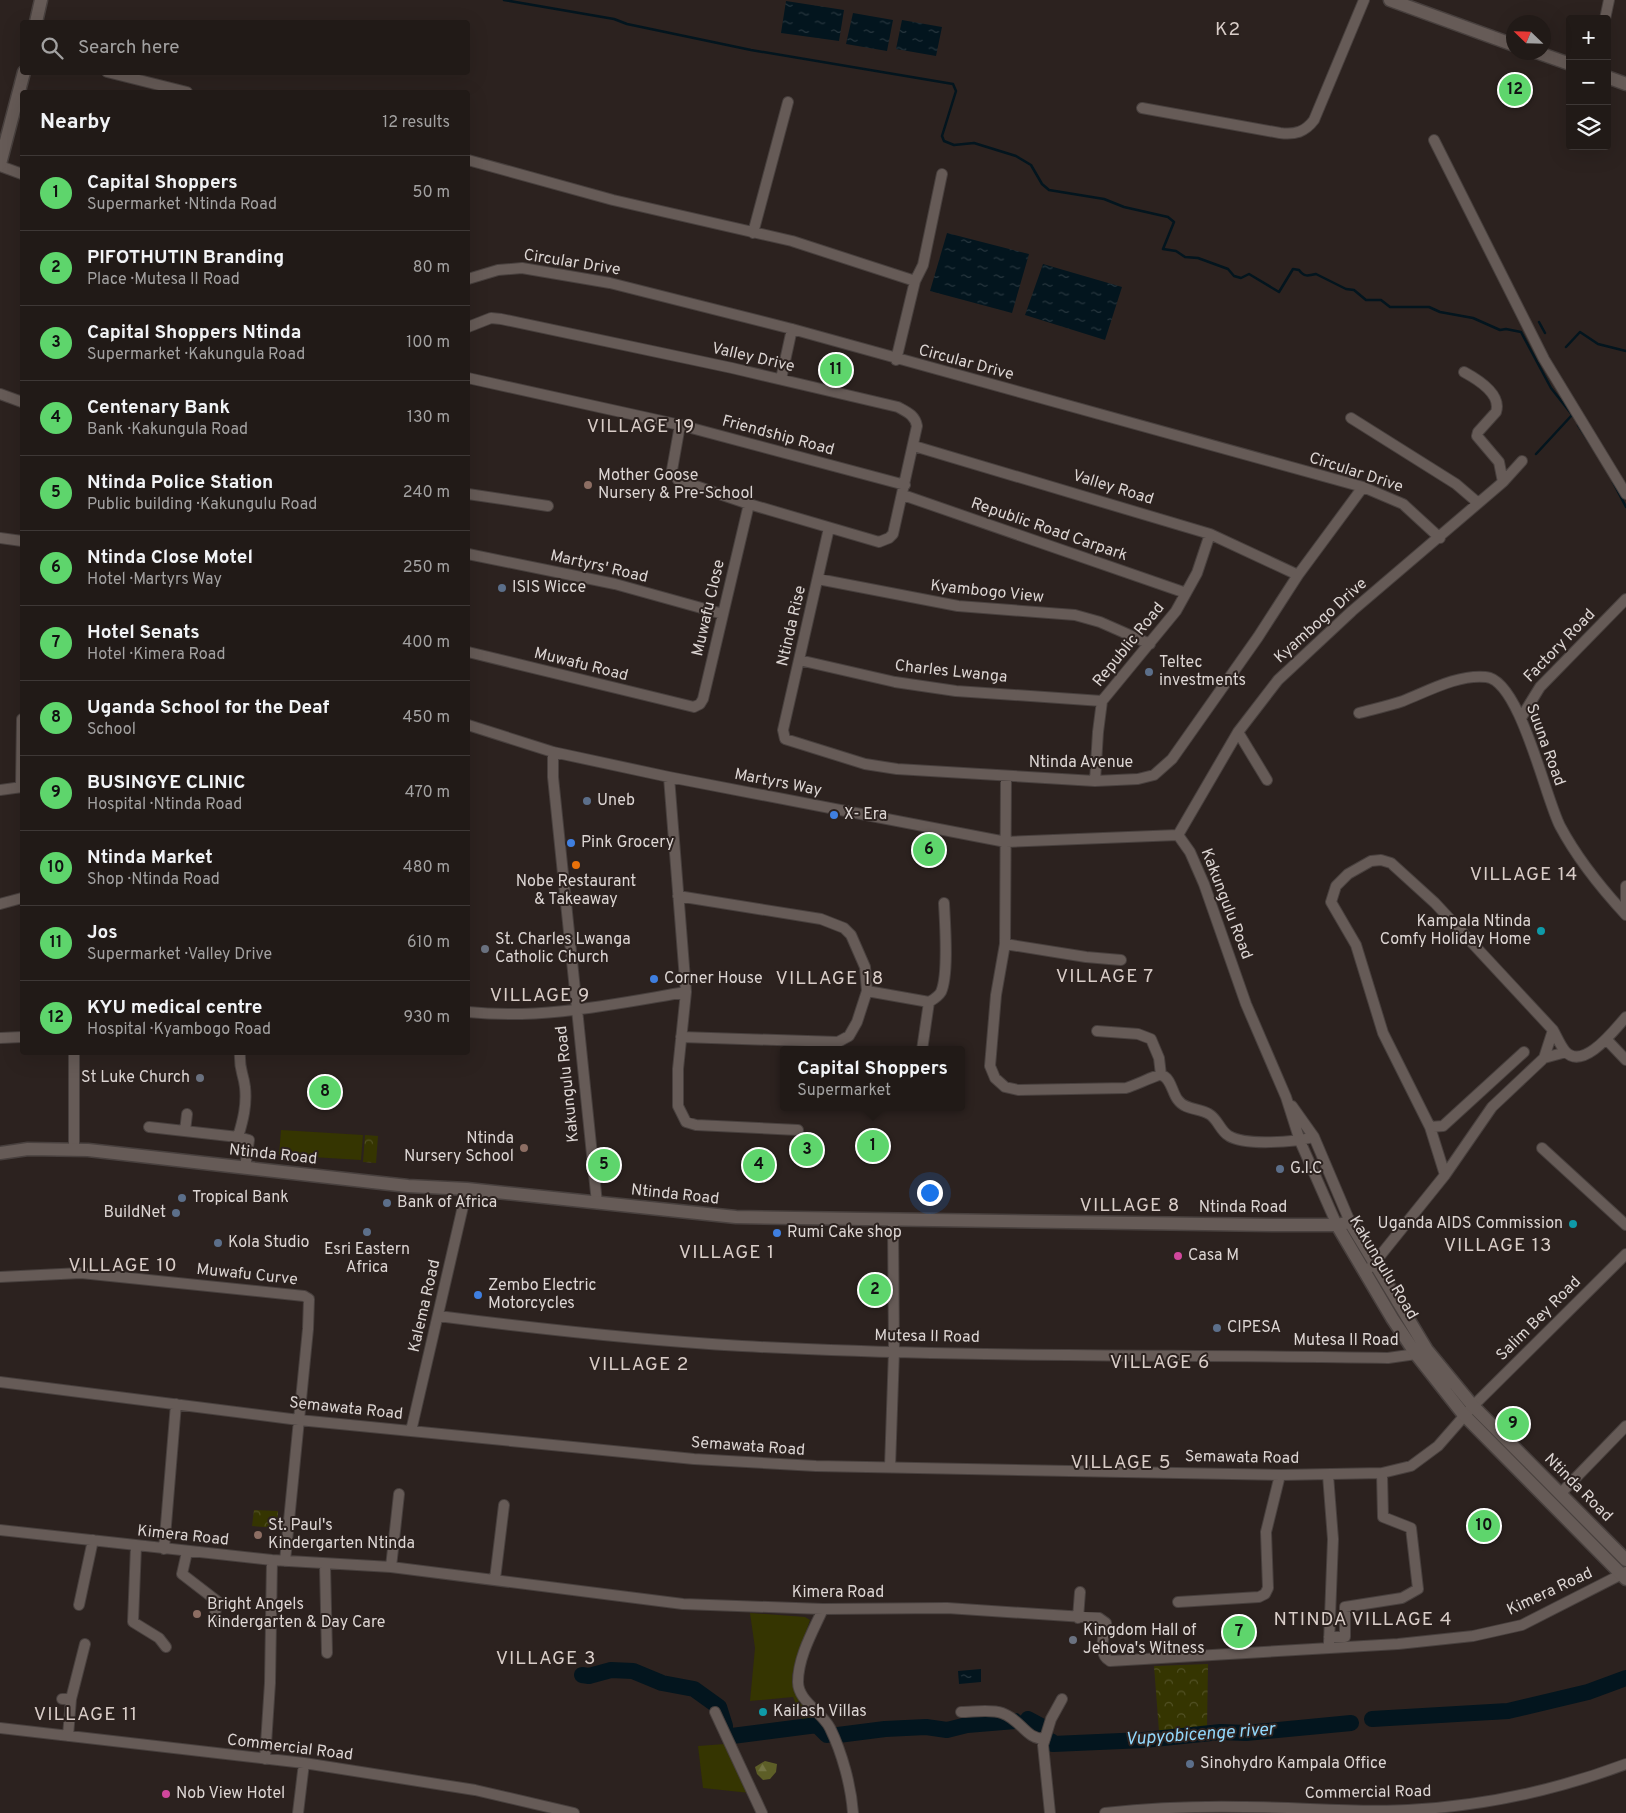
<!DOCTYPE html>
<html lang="en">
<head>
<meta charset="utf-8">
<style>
	:root { --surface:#211a17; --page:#2d2724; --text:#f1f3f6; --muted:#a2a1a1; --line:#3e3836; --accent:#5ed56c }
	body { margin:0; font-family:Overpass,sans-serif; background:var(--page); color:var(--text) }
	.controls { position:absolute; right:15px; top:15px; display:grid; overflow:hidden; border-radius:5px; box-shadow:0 5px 20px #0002 }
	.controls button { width:45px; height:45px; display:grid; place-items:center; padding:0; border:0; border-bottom:1px solid var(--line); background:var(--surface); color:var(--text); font:25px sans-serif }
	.compass { position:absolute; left:1506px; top:15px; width:45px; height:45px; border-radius:50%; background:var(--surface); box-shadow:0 5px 20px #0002; rotate:293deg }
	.you { position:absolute; left:929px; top:1192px; width:18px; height:18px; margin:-12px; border:4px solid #fff; border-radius:50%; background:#1a73e8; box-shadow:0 0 0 8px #1a73e833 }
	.badge { display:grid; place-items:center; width:32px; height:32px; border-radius:50%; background:var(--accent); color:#111; font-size:16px; font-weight:700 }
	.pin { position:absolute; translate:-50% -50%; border:2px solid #fff; box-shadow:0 1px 5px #0006 }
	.popup { position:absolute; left:780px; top:1046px; width:185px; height:65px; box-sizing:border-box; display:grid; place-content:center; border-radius:5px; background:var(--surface); filter:drop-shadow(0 1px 4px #0005); font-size:16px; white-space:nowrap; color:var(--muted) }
	.popup b { font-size:19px; color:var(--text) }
	.popup::after { content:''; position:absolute; left:50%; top:100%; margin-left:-10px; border:10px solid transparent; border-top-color:var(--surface) }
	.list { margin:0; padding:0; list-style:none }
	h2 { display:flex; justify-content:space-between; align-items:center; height:65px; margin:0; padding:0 20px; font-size:21px }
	h2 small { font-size:16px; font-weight:400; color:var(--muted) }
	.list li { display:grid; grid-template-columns:32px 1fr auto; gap:15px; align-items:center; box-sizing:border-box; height:75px; padding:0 20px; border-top:1px solid var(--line) }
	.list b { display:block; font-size:19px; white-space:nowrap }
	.list p { margin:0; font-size:16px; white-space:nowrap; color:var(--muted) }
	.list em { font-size:16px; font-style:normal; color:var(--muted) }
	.icon { flex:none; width:28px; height:28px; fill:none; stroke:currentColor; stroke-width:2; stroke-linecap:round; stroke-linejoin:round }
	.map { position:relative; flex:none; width:1626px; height:1813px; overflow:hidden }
	.search { position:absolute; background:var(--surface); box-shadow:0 5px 20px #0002; left:20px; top:20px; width:450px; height:55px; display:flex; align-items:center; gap:12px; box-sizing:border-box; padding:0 18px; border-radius:5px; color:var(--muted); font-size:19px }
	.panel { position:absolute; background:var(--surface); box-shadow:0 5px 20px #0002; left:20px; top:90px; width:450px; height:965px; border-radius:5px }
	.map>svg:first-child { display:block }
</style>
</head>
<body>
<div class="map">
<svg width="1626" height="1813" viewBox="0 0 1626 1813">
	<defs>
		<pattern id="forest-firs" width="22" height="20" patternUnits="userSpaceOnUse" patternTransform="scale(1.25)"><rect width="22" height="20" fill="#5d5e27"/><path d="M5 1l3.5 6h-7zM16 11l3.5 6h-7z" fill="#747445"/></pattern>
		<pattern id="park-crowns" width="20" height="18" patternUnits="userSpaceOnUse" patternTransform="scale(1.25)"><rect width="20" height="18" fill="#353501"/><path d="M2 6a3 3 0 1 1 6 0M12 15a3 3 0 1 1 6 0" fill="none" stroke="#525125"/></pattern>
		<pattern id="water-ripples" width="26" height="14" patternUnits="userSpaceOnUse" patternTransform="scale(1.25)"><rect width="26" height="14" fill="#03151e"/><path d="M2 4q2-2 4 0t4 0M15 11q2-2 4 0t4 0" fill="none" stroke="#27363e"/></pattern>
	</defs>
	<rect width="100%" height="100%" fill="#2c221f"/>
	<path fill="#353501" d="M281 1130 363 1135 361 1160 279 1155Z
		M750 1613 805 1617 810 1620 792 1675 793 1683 823 1722 805 1725 793 1697 750 1701 755 1648Z
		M725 1744 750 1793 703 1788 698 1746Z"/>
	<path fill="url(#forest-firs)" d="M765 1761 777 1764 776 1772 770 1779 763 1780 757 1774 755 1767Z"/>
	<path fill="url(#park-crowns)" d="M365 1135 378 1136 376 1163 363 1162Z
		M254 1510 278 1511 277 1528 252 1526Z
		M1208 1664 1207 1727 1159 1731 1154 1666Z"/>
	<path fill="url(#water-ripples)" d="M786 1 844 10 839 41 781 33Z
		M853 13 893 20 887 51 846 44Z
		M902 20 942 27 936 56 896 49Z
		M947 233 1029 254 1012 313 930 291Z
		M1043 264 1122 287 1105 340 1025 315Z
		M981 1669V1682L959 1684 958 1671Z"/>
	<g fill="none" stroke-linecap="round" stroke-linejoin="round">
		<path stroke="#03151e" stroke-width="2.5" d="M504 0 614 19 627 24 751 50 953 84 956 91 942 136 944 141 954 145 974 143 1016 156 1031 165 1042 184 1049 190 1104 199 1124 207 1168 217 1174 222 1163 249 1176 251 1185 257 1198 258 1228 269 1234 276 1241 278 1249 274 1279 292 1293 269 1299 270C1304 277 1308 276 1316 274L1346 289 1354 290 1366 300H1381L1390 307H1429L1440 312 1473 318 1500 330 1506 329 1521 332 1551 388 1573 416
			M1539 322 1545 333
			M1566 347 1580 332 1598 344 1626 351
			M1578 425 1597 454
			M1536 454 1572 415
			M1613 482 1626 507"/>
		<path stroke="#03151e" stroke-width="16" d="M582 1675 589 1676 611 1670 633 1671 662 1683 694 1689 719 1707 725 1726
			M1028 1719 1043 1727
			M1372 1719 1508 1711 1588 1692 1626 1678
			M838 1735 885 1729 926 1727 947 1730 967 1725 1015 1721
			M732 1736 817 1725 827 1735
			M1051 1741 1053 1744 1144 1740 1221 1732 1246 1733 1351 1723"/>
		<g stroke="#48403e" stroke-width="12">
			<path id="street" d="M1605 19 1609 0
				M107 72 187 92
				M1142 108 1280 133C1295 135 1305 132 1314 120L1364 0
				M1434 140 1544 359 1626 494
				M468 160 613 200 792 241 915 281 896 360
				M0 166 22 174
				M753 233 788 102
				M468 279 498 270 522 268 610 283 792 329 1363 487 1403 504 1440 538
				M915 281 923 265 942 174
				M468 327 491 318 501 319 732 368 898 407C907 412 915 415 917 426L893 534 889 538 879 542 749 504 678 480 672 470 680 425
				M1464 372C1477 379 1502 394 1496 412L1478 432 1477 436 1499 462 1503 482
				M468 378 680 425 905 485
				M781 379 792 329
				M0 394 22 402
				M1351 418 1456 484 1477 502
				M914 446 1210 534 1298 575
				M468 494 548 506
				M903 495 1186 593
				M829 528 783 730 785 739 865 764 897 769 1095 781 1138 779 1154 775 1172 759 1258 637 1298 575 1363 487
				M0 538 22 541
				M468 554 615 584 723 614
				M818 579 958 606 1075 615 1100 622 1150 644
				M468 652 694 707 700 704 703 699 749 504
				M799 660 895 682 956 691 1102 701
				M1359 713C1374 709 1388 706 1403 701 1428 691 1459 674 1486 677 1520 680 1545 797 1560 826 1577 858 1601 888 1626 915
				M1521 718 1540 687 1626 599
				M468 725 553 752 669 777 1006 842 1178 835
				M1238 732 1267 780
				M553 752V777L597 1203
				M669 777 686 992 678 1069V1106L686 1122 696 1125 798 1130
				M1006 777 1005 944 996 995 990 1066 995 1078 1005 1087 1018 1090 1126 1088C1134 1086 1158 1074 1161 1075 1171 1077 1172 1093 1178 1100 1185 1110 1199 1108 1209 1114 1218 1119 1220 1131 1229 1136 1246 1146 1295 1142 1314 1137
				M1095 781 1098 732 1102 701 1176 611 1197 573 1210 534
				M21 787 22 719
				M0 790 22 787
				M1178 835 1238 732 1278 680 1352 611 1503 482 1522 461
				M1178 835 1190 852 1204 884 1246 1004 1286 1097 1300 1141 1337 1225
				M1626 886V905
				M678 896 821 919 844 928 851 935 865 967 867 991 857 1022 849 1036 838 1042 681 1037
				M0 904 22 898
				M1005 944 1086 957 1121 960
				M867 991 929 1002C934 999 938 997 941 992 949 974 945 924 944 903
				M468 1012C541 1020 614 1004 686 992
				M1097 1031 1138 1034 1151 1039 1159 1058 1161 1075
				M0 1038 22 1037
				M1606 1039 1626 1060
				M922 1050 929 1002
				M74 1052V1149
				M240 1052C239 1071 243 1071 245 1087 247 1105 243 1120 238 1137L249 1140 245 1168
				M1544 1058 1566 1052
				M1292 1106 1314 1137 1350 1222
				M149 1127 238 1137
				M1430 1127 1443 1126 1524 1052
				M185 1131 187 1114
				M1542 1148 1626 1225
				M1445 1175 1430 1127 1383 1033 1356 945 1331 902 1336 886 1348 874 1371 861 1381 860 1391 863 1435 903 1553 1030C1557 1037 1560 1045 1565 1051 1583 1072 1615 1029 1626 1017
				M1371 1267 1445 1175 1492 1107 1544 1058 1553 1030
				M0 1277 81 1273 304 1296 309 1299 308 1329 285 1561
				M438 1316C539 1329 640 1340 742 1346 957 1358 1173 1354 1388 1358L1416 1354
				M0 1382 299 1420 694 1459 816 1466 1280 1475 1382 1473 1411 1466 1438 1446 1473 1406 1626 1254
				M411 1431 467 1189
				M890 1467 894 1351 893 1219
				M1328 1475 1333 1539 1329 1643
				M1560 1494 1626 1426
				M0 1530 272 1560 391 1567 683 1604 823 1609 947 1608 1099 1618 1106 1623C1104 1636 1097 1654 1110 1661L1398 1644 1473 1636 1522 1625 1626 1572
				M136 1546 133 1622 159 1638 166 1647
				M164 1549 176 1404
				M187 1552 182 1574 217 1601 214 1621
				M325 1565 327 1653
				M391 1567 399 1494
				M495 1579 504 1505
				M1178 1602 1259 1597 1265 1594 1268 1588 1266 1532 1280 1475
				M79 1605 93 1540
				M823 1609C813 1631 798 1657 798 1682 798 1701 822 1712 830 1728 842 1753 851 1785 853 1813
				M1078 1618 1080 1592
				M1329 1637H1345V1607L1402 1598 1418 1589 1411 1528 1383 1517 1382 1473
				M62 1699H71L68 1736
				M71 1699 85 1644
				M715 1712 762 1813
				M961 1712C973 1712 991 1709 1002 1713 1022 1720 1025 1739 1045 1739
				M0 1728 304 1763 475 1790 574 1813
				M265 1759 270 1683 272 1560
				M298 1813 304 1763
				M1050 1813 1043 1745 1051 1719 1062 1699
				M1105 1813C1151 1808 1198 1806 1245 1807 1299 1807 1354 1813 1408 1810 1482 1806 1557 1790 1626 1764"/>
		</g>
		<g stroke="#48403e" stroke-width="15">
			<path id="secondary" d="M1390 0 1514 45
				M36 22 41 0
				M1536 52 1570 64
				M1607 77 1626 84
				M0 164 24 72
				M0 1153 28 1149 88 1150 408 1186 467 1189 736 1217 1277 1225H1337L1350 1222 1427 1350 1473 1406 1626 1560
				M1337 1225 1392 1318 1416 1354 1464 1415 1626 1579"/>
		</g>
		<use href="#street" stroke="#665b57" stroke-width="10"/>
		<use href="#secondary" stroke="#665b57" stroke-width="12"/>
	</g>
	<g fill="#8d6e63" stroke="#2c221f" stroke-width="2">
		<circle cx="588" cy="485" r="5"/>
		<circle cx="524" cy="1148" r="5"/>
		<circle cx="258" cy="1535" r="5"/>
		<circle cx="197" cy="1614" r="5"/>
	</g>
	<g fill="#5c6f8a" stroke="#2c221f" stroke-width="2">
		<circle cx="502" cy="588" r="5"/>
		<circle cx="1149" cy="672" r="5"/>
		<circle cx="587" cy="801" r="5"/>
		<circle cx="1280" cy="1169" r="5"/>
		<circle cx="182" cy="1198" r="5"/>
		<circle cx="387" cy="1203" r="5"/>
		<circle cx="176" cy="1213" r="5"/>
		<circle cx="367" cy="1232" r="5"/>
		<circle cx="218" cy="1243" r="5"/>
		<circle cx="1217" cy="1328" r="5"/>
		<circle cx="1190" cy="1764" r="5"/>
	</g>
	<g fill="#3f7fe0" stroke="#2c221f" stroke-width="2">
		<circle cx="834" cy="815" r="5"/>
		<circle cx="571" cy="843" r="5"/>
		<circle cx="654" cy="979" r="5"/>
		<circle cx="777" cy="1233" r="5"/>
		<circle cx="478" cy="1295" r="5"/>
	</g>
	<circle fill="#e8710a" stroke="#2c221f" stroke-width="2" cx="576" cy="865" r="5"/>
	<g fill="#0f9aa8" stroke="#2c221f" stroke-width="2">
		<circle cx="1541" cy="931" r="5"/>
		<circle cx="1573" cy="1224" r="5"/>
		<circle cx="763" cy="1712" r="5"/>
	</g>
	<g fill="#6b7280" stroke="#2c221f" stroke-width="2">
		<circle cx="485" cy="949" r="5"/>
		<circle cx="200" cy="1078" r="5"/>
		<circle cx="1073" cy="1640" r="5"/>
	</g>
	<g fill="#d1479c" stroke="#2c221f" stroke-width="2">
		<circle cx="1178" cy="1256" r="5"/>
		<circle cx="166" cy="1794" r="5"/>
	</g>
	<g text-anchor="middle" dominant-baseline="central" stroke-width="4" stroke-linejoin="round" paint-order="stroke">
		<g font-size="16" fill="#dcd5d3" stroke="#2c221f">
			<text transform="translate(572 263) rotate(9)">Circular Drive</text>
			<text transform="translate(753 358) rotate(13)">Valley Drive</text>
			<text transform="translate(966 363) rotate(15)">Circular Drive</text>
			<text transform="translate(778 436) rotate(15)">Friendship Road</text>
			<text transform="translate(1356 473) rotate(18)">Circular Drive</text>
			<text transform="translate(1113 488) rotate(17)">Valley Road</text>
			<text transform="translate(1049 530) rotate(19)">Republic Road Carpark</text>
			<text transform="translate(599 567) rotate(13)">Martyrs' Road</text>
			<text transform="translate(987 592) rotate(6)">Kyambogo View</text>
			<text transform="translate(709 608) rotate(-77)">Muwafu Close</text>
			<text transform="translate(1321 621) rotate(-42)">Kyambogo Drive</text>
			<text transform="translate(792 626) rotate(-77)">Ntinda Rise</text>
			<text transform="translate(1129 645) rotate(-51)">Republic Road</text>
			<text transform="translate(1560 646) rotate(-46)">Factory Road</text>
			<text transform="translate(581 665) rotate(14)">Muwafu Road</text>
			<text transform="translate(951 672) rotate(6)">Charles Lwanga</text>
			<text transform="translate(1545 745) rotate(70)">Suuna Road</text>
			<text x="1081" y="763">Ntinda Avenue</text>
			<text transform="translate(778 783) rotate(11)">Martyrs Way</text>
			<text transform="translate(1226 904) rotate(69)">Kakungulu Road</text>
			<text transform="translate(568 1084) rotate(-96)">Kakungulu Road</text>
			<text transform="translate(273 1155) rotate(6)">Ntinda Road</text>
			<text transform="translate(675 1195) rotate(6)">Ntinda Road</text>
			<text x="1243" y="1208">Ntinda Road</text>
			<text transform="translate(1383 1268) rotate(59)">Kakungulu Road</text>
			<text transform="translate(247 1275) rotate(6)">Muwafu Curve</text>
			<text transform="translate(425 1306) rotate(-77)">Kalema Road</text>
			<text transform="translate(1539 1319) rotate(-45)">Salim Bey Road</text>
			<text transform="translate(927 1337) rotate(1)">Mutesa II Road</text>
			<text x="1346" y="1341">Mutesa II Road</text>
			<text transform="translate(346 1409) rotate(6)">Semawata Road</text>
			<text transform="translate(748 1447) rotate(4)">Semawata Road</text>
			<text transform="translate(1242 1458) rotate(1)">Semawata Road</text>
			<text transform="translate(1578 1488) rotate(45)">Ntinda Road</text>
			<text transform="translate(183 1536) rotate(6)">Kimera Road</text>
			<text transform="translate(1550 1592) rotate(-25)">Kimera Road</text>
			<text x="838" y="1593">Kimera Road</text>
			<text transform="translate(290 1748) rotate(7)">Commercial Road</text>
			<text transform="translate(1368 1793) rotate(-1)">Commercial Road</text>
		</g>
		<g font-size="16" fill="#dcd5d3" stroke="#2c221f" text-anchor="start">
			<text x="598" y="476">Mother Goose<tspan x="598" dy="18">Nursery &amp; Pre-School</tspan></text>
			<text x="512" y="588">ISIS Wicce</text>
			<text x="1159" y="663">Teltec<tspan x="1159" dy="18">investments</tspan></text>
			<text x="597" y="801">Uneb</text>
			<text x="844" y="815">X- Era</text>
			<text x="581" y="843">Pink Grocery</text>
			<text x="576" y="882" text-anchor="middle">Nobe Restaurant<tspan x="576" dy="18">&amp; Takeaway</tspan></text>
			<text x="1531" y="922" text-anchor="end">Kampala Ntinda<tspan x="1531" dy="18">Comfy Holiday Home</tspan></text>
			<text x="495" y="940">St. Charles Lwanga<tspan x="495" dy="18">Catholic Church</tspan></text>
			<text x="664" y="979">Corner House</text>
			<text x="190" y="1078" text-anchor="end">St Luke Church</text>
			<text x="514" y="1139" text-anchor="end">Ntinda<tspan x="514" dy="18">Nursery School</tspan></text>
			<text x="1290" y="1169">G.I.C</text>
			<text x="192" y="1198">Tropical Bank</text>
			<text x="397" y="1203">Bank of Africa</text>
			<text x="166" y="1213" text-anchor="end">BuildNet</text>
			<text x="1563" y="1224" text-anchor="end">Uganda AIDS Commission</text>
			<text x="787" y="1233">Rumi Cake shop</text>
			<text x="228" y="1243">Kola Studio</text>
			<text x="367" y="1250" text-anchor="middle">Esri Eastern<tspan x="367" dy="18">Africa</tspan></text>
			<text x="1188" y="1256">Casa M</text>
			<text x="488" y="1286">Zembo Electric<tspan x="488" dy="18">Motorcycles</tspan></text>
			<text x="1227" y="1328">CIPESA</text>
			<text x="268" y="1526">St. Paul's<tspan x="268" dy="18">Kindergarten Ntinda</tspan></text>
			<text x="207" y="1605">Bright Angels<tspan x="207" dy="18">Kindergarten &amp; Day Care</tspan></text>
			<text x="1083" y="1631">Kingdom Hall of<tspan x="1083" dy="18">Jehova's Witness</tspan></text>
			<text x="773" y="1712">Kailash Villas</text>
			<text x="1200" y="1764">Sinohydro Kampala Office</text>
			<text x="176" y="1794">Nob View Hotel</text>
		</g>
		<g font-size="18" font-style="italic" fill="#92d8fc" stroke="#2c221f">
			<text transform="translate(1200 1735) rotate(-4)">Vupyobicenge river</text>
		</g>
		<g font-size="19" letter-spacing="1" fill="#d9cdc8" stroke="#2c221f">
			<text x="1228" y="30">K2</text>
			<text x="641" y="427">VILLAGE 19</text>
			<text x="1524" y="875">VILLAGE 14</text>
			<text x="1105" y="977">VILLAGE 7</text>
			<text x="830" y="979">VILLAGE 18</text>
			<text x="540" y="996">VILLAGE 9</text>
			<text x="1130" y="1206">VILLAGE 8</text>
			<text x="1498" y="1246">VILLAGE 13</text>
			<text x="727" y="1253">VILLAGE 1</text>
			<text x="123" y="1266">VILLAGE 10</text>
			<text x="1160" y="1363">VILLAGE 6</text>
			<text x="639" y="1365">VILLAGE 2</text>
			<text x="1121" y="1463">VILLAGE 5</text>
			<text x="1363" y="1620">NTINDA VILLAGE 4</text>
			<text x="546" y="1659">VILLAGE 3</text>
			<text x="86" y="1715">VILLAGE 11</text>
		</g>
	</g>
</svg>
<div class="controls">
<button>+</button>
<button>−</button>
<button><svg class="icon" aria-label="layers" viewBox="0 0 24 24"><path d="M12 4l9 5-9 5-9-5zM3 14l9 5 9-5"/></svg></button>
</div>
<svg class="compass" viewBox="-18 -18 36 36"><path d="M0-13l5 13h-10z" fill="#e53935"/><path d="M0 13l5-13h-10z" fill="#a2a1a1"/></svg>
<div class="you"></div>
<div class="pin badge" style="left:873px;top:1146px">1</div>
<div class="popup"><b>Capital Shoppers</b>Supermarket</div>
<div class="pin badge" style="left:875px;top:1290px">2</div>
<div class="pin badge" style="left:807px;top:1150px">3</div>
<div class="pin badge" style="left:759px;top:1165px">4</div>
<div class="pin badge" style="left:604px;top:1165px">5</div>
<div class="pin badge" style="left:929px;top:850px">6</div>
<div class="pin badge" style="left:1239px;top:1632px">7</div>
<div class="pin badge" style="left:325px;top:1092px">8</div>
<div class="pin badge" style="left:1513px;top:1424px">9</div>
<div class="pin badge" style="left:1484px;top:1526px">10</div>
<div class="pin badge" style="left:836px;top:370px">11</div>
<div class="pin badge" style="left:1515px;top:90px">12</div>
<div class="search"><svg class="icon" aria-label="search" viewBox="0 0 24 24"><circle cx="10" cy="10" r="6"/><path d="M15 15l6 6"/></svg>Search here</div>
<section class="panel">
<h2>Nearby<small>12 results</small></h2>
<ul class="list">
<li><span class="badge">1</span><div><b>Capital Shoppers</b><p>Supermarket · Ntinda Road</p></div><em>50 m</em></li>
<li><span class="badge">2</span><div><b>PIFOTHUTIN Branding</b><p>Place · Mutesa II Road</p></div><em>80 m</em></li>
<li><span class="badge">3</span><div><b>Capital Shoppers Ntinda</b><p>Supermarket · Kakungula Road</p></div><em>100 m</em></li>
<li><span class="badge">4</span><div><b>Centenary Bank</b><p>Bank · Kakungula Road</p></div><em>130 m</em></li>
<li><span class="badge">5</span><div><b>Ntinda Police Station</b><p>Public building · Kakungulu Road</p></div><em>240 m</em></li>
<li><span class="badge">6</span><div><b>Ntinda Close Motel</b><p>Hotel · Martyrs Way</p></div><em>250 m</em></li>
<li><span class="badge">7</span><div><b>Hotel Senats</b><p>Hotel · Kimera Road</p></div><em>400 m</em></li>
<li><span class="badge">8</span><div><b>Uganda School for the Deaf</b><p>School</p></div><em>450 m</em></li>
<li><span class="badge">9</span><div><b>BUSINGYE CLINIC</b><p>Hospital · Ntinda Road</p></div><em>470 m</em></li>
<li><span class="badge">10</span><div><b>Ntinda Market</b><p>Shop · Ntinda Road</p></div><em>480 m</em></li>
<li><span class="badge">11</span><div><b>Jos</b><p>Supermarket · Valley Drive</p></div><em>610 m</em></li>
<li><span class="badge">12</span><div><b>KYU medical centre</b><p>Hospital · Kyambogo Road</p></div><em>930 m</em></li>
</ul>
</section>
</div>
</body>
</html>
